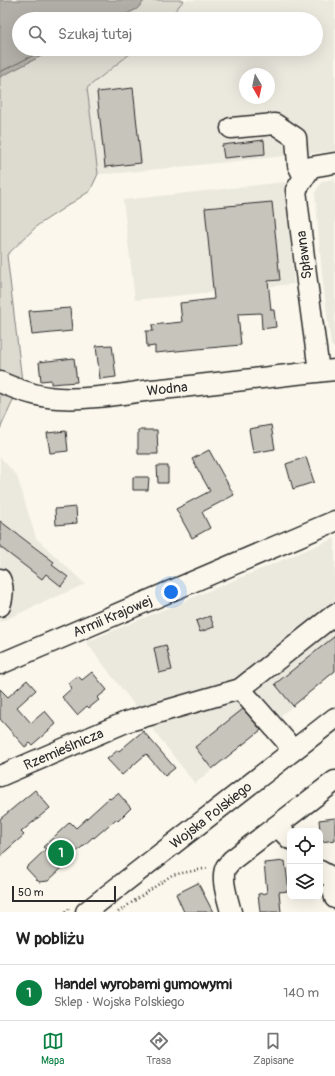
<!DOCTYPE html>
<html lang="pl">
<head>
<meta charset="utf-8">
<style>
	:root { --surface:#fff; --page:#f6f6f6; --text:#222; --muted:#767676; --line:#e0e0e0; --accent:#0b8043 }
	body { margin:0; font-family:Pangolin,sans-serif; background:var(--page); color:var(--text) }
	.controls { position:absolute; right:12px; bottom:12px; display:grid; overflow:hidden; border-radius:8px; box-shadow:0 4px 16px #0002 }
	.controls button { width:36px; height:36px; display:grid; place-items:center; padding:0; border:0; border-bottom:1px solid var(--line); background:var(--surface); color:var(--text); font:20px sans-serif }
	.compass { position:absolute; left:239px; top:68px; width:36px; height:36px; border-radius:50%; background:var(--surface); box-shadow:0 4px 16px #0002; rotate:171deg }
	.scale { position:absolute; left:12px; bottom:10px; width:104px; box-sizing:border-box; padding-left:4px; border:2px solid #2b2b2b; border-top:0; font-size:11px; line-height:14px; white-space:nowrap; color:#2b2b2b; -webkit-text-stroke:3px #fbf7ec; paint-order:stroke }
	.you { position:absolute; left:171px; top:592px; width:14px; height:14px; margin:-10px; border:3px solid #fff; border-radius:50%; background:#1a73e8; box-shadow:0 0 0 6px #1a73e833 }
	.badge { display:grid; place-items:center; width:26px; height:26px; border-radius:50%; background:var(--accent); color:#fff; font-size:13px; font-weight:700 }
	.pin { position:absolute; translate:-50% -50%; border:2px solid #fff; box-shadow:0 1px 4px #0006 }
	.list { margin:0; padding:0; list-style:none }
	h2 { display:flex; justify-content:space-between; align-items:center; height:52px; margin:0; padding:0 16px; font-size:17px }
	h2 small { font-size:13px; font-weight:400; color:var(--muted) }
	.list li { display:grid; grid-template-columns:26px 1fr auto; gap:12px; align-items:center; box-sizing:border-box; height:56px; padding:0 16px; border-top:1px solid var(--line) }
	.list b { display:block; font-size:15px; white-space:nowrap }
	.list p { margin:0; font-size:13px; white-space:nowrap; color:var(--muted) }
	.list em { font-size:13px; font-style:normal; color:var(--muted) }
	.icon { flex:none; width:22px; height:22px; fill:none; stroke:currentColor; stroke-width:2; stroke-linecap:round; stroke-linejoin:round }
	.map { position:relative; flex:none; width:335px; height:912px; overflow:hidden }
	.search { position:absolute; background:var(--surface); box-shadow:0 4px 16px #0002; left:12px; right:12px; top:12px; height:44px; display:flex; align-items:center; gap:10px; box-sizing:border-box; padding:0 14px; border-radius:22px; color:var(--muted); font-size:15px }
	.sheet { height:108px; background:var(--surface) }
	nav { display:flex; justify-content:space-around; align-items:center; box-sizing:border-box; height:56px; border-top:1px solid var(--line); background:var(--surface); font-size:11px; color:var(--muted) }
	nav a { display:grid; justify-items:center; gap:2px }
	nav .on { color:var(--accent) }
	.map>svg:first-child { display:block }
</style>
</head>
<body>
<div class="map">
<svg width="335" height="912" viewBox="0 0 335 912">
	<rect width="100%" height="100%" fill="#fbf7ec"/>
	<filter id="ink" filterUnits="userSpaceOnUse"><feTurbulence type="fractalNoise" baseFrequency=".025" numOctaves="2"/><feDisplacementMap in="SourceGraphic" scale="8" xChannelSelector="R" yChannelSelector="G"/><feConvolveMatrix kernelMatrix="1 2 1 2 8 2 1 2 1" color-interpolation-filters="sRGB"/></filter>
	<g filter="url(#ink)">
		<path fill="#ebe8de" fill-rule="evenodd" d="M184 0H335V151L120 173 98 174 87 88 135 49H316V19H168ZM245 74H269V98H245Z
			M335 179V349L331 345 322 274 315 193 322 181Z
			M285 182 294 284 135 300 123 200Z
			M0 457 17 476 36 538 85 584 0 622Z
			M335 538V671L293 706 212 769 195 784 86 642Z"/>
		<path fill="#dddad0" stroke="#84827e" d="M145 0H184L168 19H116L137 9Z
			M55 49H136L87 88 98 174 90 191 38 225 7 255 22 381 0 429V77Z"/>
		<path fill="#b1afa7" stroke="#7b7a75" d="M0 0H145L137 9 116 19H19V49H55L0 77Z"/>
		<g fill="none" stroke-linecap="round" stroke-linejoin="round">
			<path stroke="#61605d" stroke-width="1" d="M0 72 46 49"/>
		</g>
		<path fill="#c7c4bc" stroke="#2b2b2b" d="M133 88 141 163 105 167 97 92Z
			M264 140 265 154 224 158 222 145Z
			M272 202 280 280 268 281 271 310H274L276 327 262 329 261 313 238 314 241 345 155 353V346L147 347 146 331H153L152 325 182 322 180 303 214 299 205 208Z
			M70 308 72 331 32 335 29 311Z
			M112 345 116 377 100 379 96 346Z
			M74 358 77 382 51 384V380L41 381 39 362Z
			M271 425 275 449 253 453 249 429Z
			M138 430H157L158 454H138Z
			M66 431 68 451 50 453 47 433Z
			M209 450 234 495 202 512 210 528 192 538 176 509 210 491 192 459Z
			M306 457 314 482 293 489 286 464Z
			M157 466H168V483H158Z
			M133 477H149L148 490H133Z
			M76 507 77 523 56 525 55 509Z
			M0 521 54 562 52 565 68 577 61 586 46 574 42 579 0 547Z
			M210 616 214 627 200 632 196 621Z
			M335 636V671L293 706 275 684Z
			M166 645 172 670 159 673 154 648Z
			M92 672 107 690 97 698 99 700 89 708 87 706 77 715 62 697 72 688 68 683 78 676 82 680Z
			M27 680 36 690 17 707 31 723 45 711 56 724 32 745 30 743 25 747 0 719V689L8 697Z
			M243 709 261 730 212 769 195 747Z
			M143 731 175 768 165 776 146 754 122 775 107 759 118 750 119 751Z
			M35 790 50 808 21 832 24 835 0 856V819Z
			M118 793 131 808 118 821 116 819 94 838 93 837 61 866 62 868 48 881 39 882 26 868 46 849 43 847 70 822 76 828 109 798 110 799Z
			M335 818V840L321 842 319 820Z
			M285 861 289 891 279 892 281 912H260L258 894 267 893 264 863Z
			M198 883 213 912H184L176 894Z"/>
		<g fill="none" stroke-linecap="round" stroke-linejoin="round">
			<g stroke="#2b2b2b" stroke-width="23">
				<g id="minor">
					<path d="M231 128 275 124 296 138 298 165 304 177"/>
					<path d="M319 371 307 282 296 190 311 167 335 163"/>
					<path id="s1" d="M0 382C18 390 38 397 58 398 89 400 121 394 151 390 213 384 274 376 335 370"/>
					<path d="M0 579C4 587 3 598 0 606"/>
					<path id="s2" d="M0 664 335 521"/>
					<path d="M240 689 285 740 292 751"/>
					<path id="s3" d="M0 776 126 722 240 689 335 614"/>
					<path d="M277 826 290 839"/>
					<path d="M320 871 335 879"/>
					<path d="M335 882 333 889 335 898"/>
					<path id="s4" d="M86 912 335 718"/>
					<path d="M231 912C228 900 220 878 226 867 228 865 230 862 232 860L335 781"/>
				</g>
			</g>
			<path stroke="#2b2b2b" stroke-width="2.5" stroke-dasharray="1 3" stroke-linecap="butt" d="M65 912 71 907
				M118 912 172 875 208 868"/>
			<use href="#minor" stroke="#fbf7ec" stroke-width="20"/>
		</g>
	</g>
	<g text-anchor="middle" dominant-baseline="central" stroke-width="3" stroke-linejoin="round" paint-order="stroke">
		<g font-size="14" fill="#2b2b2b" stroke="#fbf7ec">
			<text transform="translate(304 255) rotate(-97)">Spławna</text>
			<text stroke="none"><textPath href="#s1" startOffset="170">Wodna</textPath></text>
			<text stroke="none"><textPath href="#s2" startOffset="122">Armii Krajowej</textPath></text>
			<text stroke="none"><textPath href="#s3" startOffset="69">Rzemieślnicza</textPath></text>
			<text stroke="none"><textPath href="#s4" startOffset="158">Wojska Polskiego</textPath></text>
		</g>
	</g>
</svg>
<div class="controls">
<button><svg class="icon" aria-label="locate" viewBox="0 0 24 24"><circle cx="12" cy="12" r="6"/><path d="M12 2v4M12 18v4M2 12h4M18 12h4"/></svg></button>
<button><svg class="icon" aria-label="layers" viewBox="0 0 24 24"><path d="M12 4l9 5-9 5-9-5zM3 14l9 5 9-5"/></svg></button>
</div>
<svg class="compass" viewBox="-18 -18 36 36"><path d="M0-13l5 13h-10z" fill="#e53935"/><path d="M0 13l5-13h-10z" fill="#767676"/></svg>
<div class="scale">50 m</div>
<div class="you"></div>
<div class="pin badge" style="left:61px;top:853px">1</div>
<div class="search"><svg class="icon" aria-label="search" viewBox="0 0 24 24"><circle cx="10" cy="10" r="6"/><path d="M15 15l6 6"/></svg>Szukaj tutaj</div>
</div>
<section class="sheet">
<h2>W pobliżu<small></small></h2>
<ul class="list">
<li><span class="badge">1</span><div><b>Handel wyrobami gumowymi</b><p>Sklep · Wojska Polskiego</p></div><em>140 m</em></li>
</ul>
</section>
<nav>
<a class="on"><svg class="icon" aria-label="map" viewBox="0 0 24 24"><path d="M3 6l6-2 6 2 6-2v14l-6 2-6-2-6 2zM9 4v14M15 6v14"/></svg>Mapa</a>
<a><svg class="icon" aria-label="directions" viewBox="0 0 24 24"><path d="M12 3l9 9-9 9-9-9zM9 14v-3h6M13 9l2 2-2 2"/></svg>Trasa</a>
<a><svg class="icon" aria-label="saved" viewBox="0 0 24 24"><path d="M7 4h10v16l-5-4-5 4z"/></svg>Zapisane</a>
</nav>
</body>
</html>
